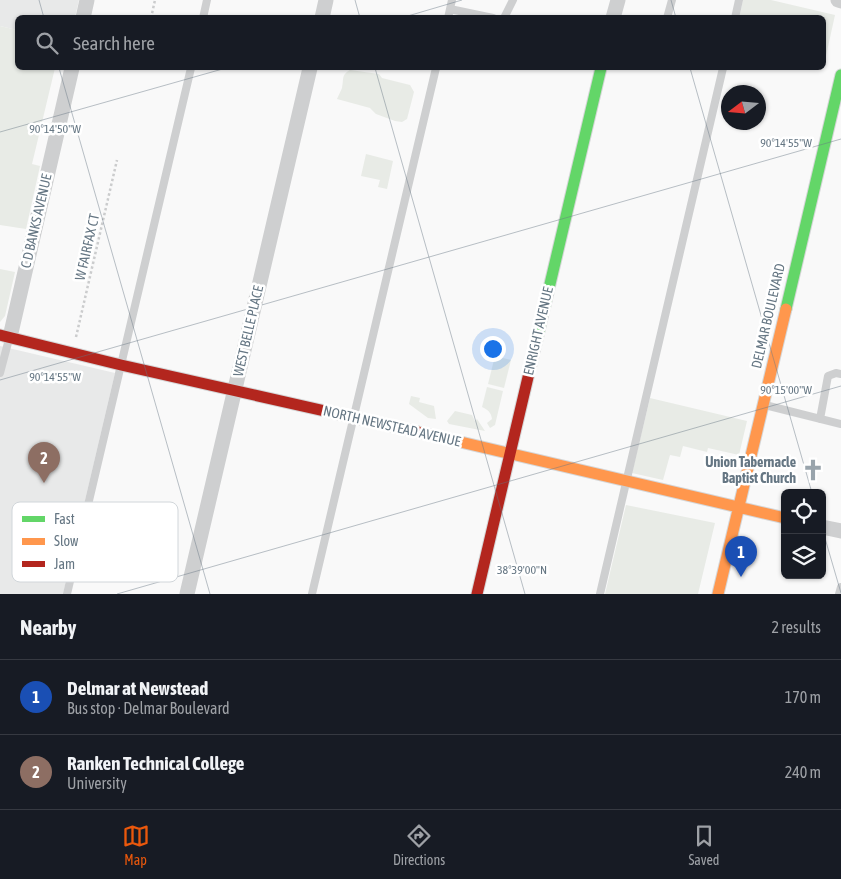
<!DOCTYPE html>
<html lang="en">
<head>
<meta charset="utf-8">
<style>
	:root { --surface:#171b24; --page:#242831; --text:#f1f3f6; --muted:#9ea1a6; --line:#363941; --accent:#ea580c }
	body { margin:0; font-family:"Asap Condensed",sans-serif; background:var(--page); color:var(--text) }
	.controls { position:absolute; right:15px; bottom:15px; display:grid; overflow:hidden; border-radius:8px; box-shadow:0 1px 4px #0004 }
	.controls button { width:45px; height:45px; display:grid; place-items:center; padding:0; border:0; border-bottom:1px solid var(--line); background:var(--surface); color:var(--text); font:25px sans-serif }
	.compass { position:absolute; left:721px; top:85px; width:45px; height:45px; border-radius:50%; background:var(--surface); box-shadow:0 1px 4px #0004; rotate:254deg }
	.you { position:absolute; left:492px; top:348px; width:18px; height:18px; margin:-12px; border:4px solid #fff; border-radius:50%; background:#1a73e8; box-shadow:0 0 0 8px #1a73e833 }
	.badge { display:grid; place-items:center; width:32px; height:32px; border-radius:50%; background:var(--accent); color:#fff; font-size:16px; font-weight:700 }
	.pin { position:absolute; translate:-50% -41px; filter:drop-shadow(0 1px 2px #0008) }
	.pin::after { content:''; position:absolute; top:26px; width:18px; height:15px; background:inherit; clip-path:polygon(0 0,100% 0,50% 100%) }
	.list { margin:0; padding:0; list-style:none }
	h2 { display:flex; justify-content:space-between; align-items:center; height:65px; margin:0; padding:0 20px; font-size:21px }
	h2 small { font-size:16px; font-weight:400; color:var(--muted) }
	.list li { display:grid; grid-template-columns:32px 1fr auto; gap:15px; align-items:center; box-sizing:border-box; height:75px; padding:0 20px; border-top:1px solid var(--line) }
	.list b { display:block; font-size:19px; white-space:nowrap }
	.list p { margin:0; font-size:16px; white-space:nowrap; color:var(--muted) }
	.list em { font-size:16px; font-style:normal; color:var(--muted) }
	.icon { flex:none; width:28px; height:28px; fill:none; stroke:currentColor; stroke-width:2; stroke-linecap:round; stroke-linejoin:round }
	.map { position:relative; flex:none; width:841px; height:594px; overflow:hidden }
	.search { position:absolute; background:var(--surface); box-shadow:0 1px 4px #0004; left:15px; right:15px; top:15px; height:55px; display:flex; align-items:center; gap:12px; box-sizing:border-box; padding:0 18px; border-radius:8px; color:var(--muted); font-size:19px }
	.sheet { height:215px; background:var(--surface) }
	nav { display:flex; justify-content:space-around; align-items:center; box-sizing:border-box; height:70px; border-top:1px solid var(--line); background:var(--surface); font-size:14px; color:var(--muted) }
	nav a { display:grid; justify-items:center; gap:2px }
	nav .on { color:var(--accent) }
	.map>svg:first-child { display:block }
</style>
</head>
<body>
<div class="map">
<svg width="841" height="594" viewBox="0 0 841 594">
	<rect width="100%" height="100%" fill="#f9f9f9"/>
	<path fill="#e8e9e9" d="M0 0H79L75 17 18 18 17 30 0 26Z
		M0 346 115 373 63 594H0Z"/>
	<path fill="#e8ebe6" d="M743 0H771L835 15 826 56 824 55V18H739Z
		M0 26 17 30 18 68H55L32 164 40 166 26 229 0 225Z
		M350 70 379 74 382 78 410 85 414 92 407 119 402 122 395 121 376 114 370 108 337 99C338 96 341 91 342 88 344 79 341 75 350 70Z
		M366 154 393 161 387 189 378 187 380 180 361 176Z
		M0 269 15 272 5 316 0 322Z
		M495 356 511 360 504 388 488 384Z
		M487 387 503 391 495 425 490 428 487 423 492 419C491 412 488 410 482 407Z
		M411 396 420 398 419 402 434 406 436 419 428 418 409 404Z
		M650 398 747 421 739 455 708 448 707 452 683 446 680 457 670 455 663 480 632 473Z
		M455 411 472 415 475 421 477 419 485 431 449 424 447 421Z
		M626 505 715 523 698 594H605Z"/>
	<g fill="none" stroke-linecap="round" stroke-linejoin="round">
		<g stroke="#d5d6d7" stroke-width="13">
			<path id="fast" d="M786 309 841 75
				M533 356 601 68"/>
		</g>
		<g stroke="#d5d6d7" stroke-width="13">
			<path id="slow" d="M418 432 785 518
				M718 594 786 309"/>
		</g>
		<g stroke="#d5d6d7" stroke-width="13">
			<path id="jam" d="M0 335 121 365 418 432
				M477 594 533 356"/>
		</g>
		<path stroke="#cbcccd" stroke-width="2.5" stroke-dasharray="2.5 2.5" stroke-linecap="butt" d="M151 18 155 0
			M76 337 117 160"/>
		<path stroke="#cecfd0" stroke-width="8" d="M450 9 493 18
			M203 18 207 0
			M448 18 452 0
			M504 18 513 0
			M667 18 672 0
			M735 18 739 0
			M0 373 9 339
			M765 405 841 424
			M820 419 828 376 836 373 841 374
			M67 594 191 68
			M312 594 436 68
			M600 594 723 68
			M839 594 841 587"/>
		<path stroke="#cecfd0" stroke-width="15" d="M838 0 841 1
			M83 18 87 0
			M322 18 326 0
			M613 18 618 0
			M10 337 72 68
			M822 527 841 531
			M187 594 310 68"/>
		<use href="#fast" stroke="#63d668" stroke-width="11"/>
		<use href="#slow" stroke="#ff974d" stroke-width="11"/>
		<use href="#jam" stroke="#b3261e" stroke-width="11"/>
	</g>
	<path fill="none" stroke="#657683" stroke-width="1" stroke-opacity="0.45" d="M39 0 44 18M355 0 360 18M671 0 676 18M401 18 462 0M59 68 210 594M375 68 525 594M690 68 812 493M0 132 226 68M0 380 841 139M822 528 841 593M117 594 841 386"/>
	<defs>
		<g id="church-bare" transform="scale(1.725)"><path d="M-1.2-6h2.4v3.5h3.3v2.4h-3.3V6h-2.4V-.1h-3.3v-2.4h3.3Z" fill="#99a4ac" stroke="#fff" stroke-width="2.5" paint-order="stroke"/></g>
	</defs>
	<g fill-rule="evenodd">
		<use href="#church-bare" x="813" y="470"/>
	</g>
	<g text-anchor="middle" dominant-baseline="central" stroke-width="5" stroke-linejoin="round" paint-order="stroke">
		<g font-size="14" fill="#657683" stroke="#fff">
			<text transform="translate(36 221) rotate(-77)">C D BANKS AVENUE</text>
			<text transform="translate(87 247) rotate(-77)">W FAIRFAX CT</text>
			<text transform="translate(768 316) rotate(-77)">DELMAR BOULEVARD</text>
			<text transform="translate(248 331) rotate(-77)">WEST BELLE PLACE</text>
			<text transform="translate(538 331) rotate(-77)">ENRIGHT AVENUE</text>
			<text transform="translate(392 426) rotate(13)">NORTH NEWSTEAD AVENUE</text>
		</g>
		<g font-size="14" font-weight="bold" fill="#657683" stroke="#fff" text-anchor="end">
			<text x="796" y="462">Union Tabernacle<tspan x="796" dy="16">Baptist Church</tspan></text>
		</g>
	</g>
	<rect x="12" y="502" width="166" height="80" rx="8" fill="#fff" stroke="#d1d6da" stroke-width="1"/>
	<rect x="22" y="516" width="23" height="6" fill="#63d668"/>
	<rect x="22" y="538" width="23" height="7" fill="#ff974d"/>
	<rect x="22" y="561" width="23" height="6" fill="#b3261e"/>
	<g font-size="14" fill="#657683">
		<text x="54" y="524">Fast</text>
		<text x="54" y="546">Slow</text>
		<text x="54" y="569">Jam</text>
	</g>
	<g font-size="12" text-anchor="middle" fill="#657683" stroke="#fff" stroke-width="5" stroke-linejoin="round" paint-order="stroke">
		<text x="55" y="133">90°14'50"W</text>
		<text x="786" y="147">90°14'55"W</text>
		<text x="55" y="381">90°14'55"W</text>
		<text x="786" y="394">90°15'00"W</text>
		<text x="522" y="574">38°39'00"N</text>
	</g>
</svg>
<div class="controls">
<button><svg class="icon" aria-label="locate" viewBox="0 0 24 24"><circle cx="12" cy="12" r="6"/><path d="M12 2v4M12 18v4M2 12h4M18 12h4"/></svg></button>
<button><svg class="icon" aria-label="layers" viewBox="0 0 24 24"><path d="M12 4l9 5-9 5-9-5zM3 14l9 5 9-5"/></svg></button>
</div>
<svg class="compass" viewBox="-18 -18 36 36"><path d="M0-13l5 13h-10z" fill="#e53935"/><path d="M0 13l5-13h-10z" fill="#9ea1a6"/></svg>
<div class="you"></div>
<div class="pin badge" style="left:741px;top:577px;background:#1a4fb4">1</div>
<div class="pin badge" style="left:44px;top:483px;background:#8d6e63">2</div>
<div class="search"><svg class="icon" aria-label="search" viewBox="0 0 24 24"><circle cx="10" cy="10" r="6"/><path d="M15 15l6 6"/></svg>Search here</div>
</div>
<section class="sheet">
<h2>Nearby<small>2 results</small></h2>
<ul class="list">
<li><span class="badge" style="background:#1a4fb4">1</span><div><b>Delmar at Newstead</b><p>Bus stop · Delmar Boulevard</p></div><em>170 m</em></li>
<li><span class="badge" style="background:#8d6e63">2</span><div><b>Ranken Technical College</b><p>University</p></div><em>240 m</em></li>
</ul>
</section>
<nav>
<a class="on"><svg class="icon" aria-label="map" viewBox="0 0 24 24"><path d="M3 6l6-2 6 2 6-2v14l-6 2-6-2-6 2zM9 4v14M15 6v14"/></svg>Map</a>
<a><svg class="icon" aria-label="directions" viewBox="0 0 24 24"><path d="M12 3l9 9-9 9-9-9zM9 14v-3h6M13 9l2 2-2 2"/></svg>Directions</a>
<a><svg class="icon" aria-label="saved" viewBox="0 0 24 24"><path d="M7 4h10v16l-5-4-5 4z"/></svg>Saved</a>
</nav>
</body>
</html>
